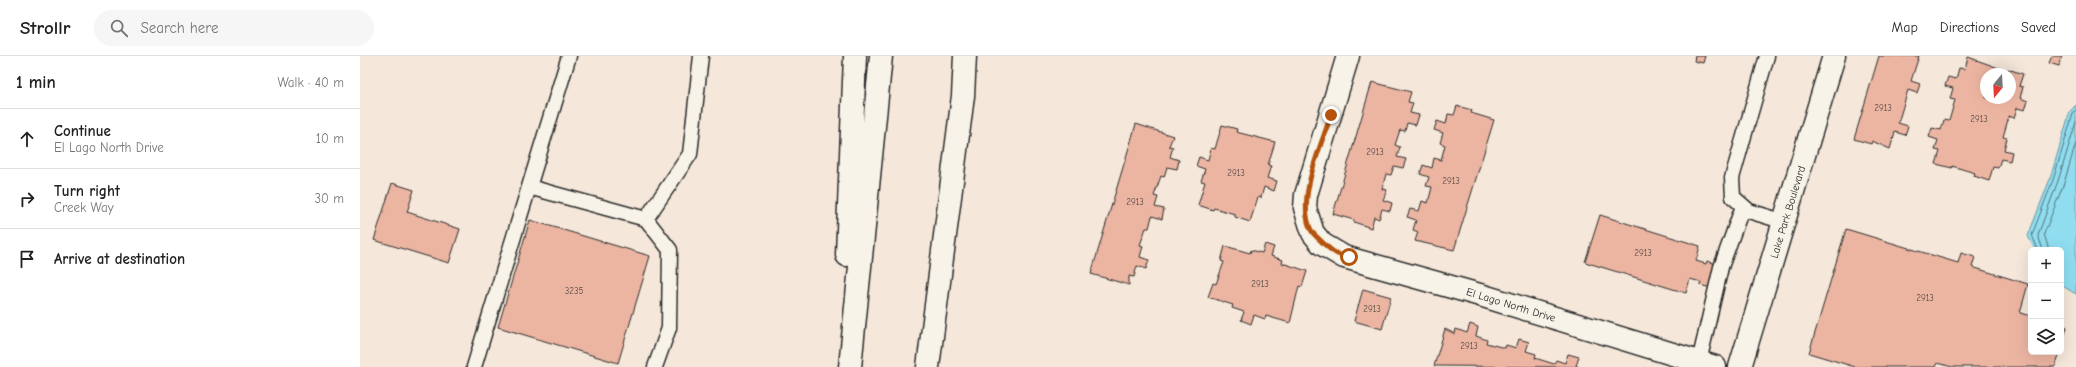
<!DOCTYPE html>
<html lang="en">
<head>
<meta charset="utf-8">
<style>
	:root { --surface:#fff; --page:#f6f6f6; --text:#222; --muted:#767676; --line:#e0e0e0 }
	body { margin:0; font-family:"Comic Neue",sans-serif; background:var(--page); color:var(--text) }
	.controls { position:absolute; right:12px; bottom:12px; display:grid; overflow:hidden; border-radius:6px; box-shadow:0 4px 16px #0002 }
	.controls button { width:36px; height:36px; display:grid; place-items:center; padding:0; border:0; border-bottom:1px solid var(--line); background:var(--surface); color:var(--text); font:20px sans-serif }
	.compass { position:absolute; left:1620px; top:12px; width:36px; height:36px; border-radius:50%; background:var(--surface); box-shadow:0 4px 16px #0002; rotate:198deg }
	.stop { position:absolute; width:12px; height:12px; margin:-9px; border:3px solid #b45309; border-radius:50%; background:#fff }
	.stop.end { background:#b45309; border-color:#fff; box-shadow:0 1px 4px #0008 }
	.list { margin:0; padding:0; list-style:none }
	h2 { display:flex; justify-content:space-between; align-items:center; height:52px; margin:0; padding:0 16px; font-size:17px }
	h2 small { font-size:13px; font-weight:400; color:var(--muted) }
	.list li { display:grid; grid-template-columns:26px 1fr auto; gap:12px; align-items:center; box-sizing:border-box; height:60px; padding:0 16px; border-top:1px solid var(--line) }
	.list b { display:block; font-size:15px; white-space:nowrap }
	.list p { margin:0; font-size:13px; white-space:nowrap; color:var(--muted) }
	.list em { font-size:13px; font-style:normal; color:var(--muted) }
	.icon { flex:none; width:22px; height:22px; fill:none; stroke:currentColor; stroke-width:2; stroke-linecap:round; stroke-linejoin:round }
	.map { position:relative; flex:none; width:1716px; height:311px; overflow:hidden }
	header { display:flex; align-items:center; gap:24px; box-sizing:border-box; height:56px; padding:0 20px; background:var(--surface); border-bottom:1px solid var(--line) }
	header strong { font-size:19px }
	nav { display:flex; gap:22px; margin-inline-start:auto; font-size:14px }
	.search { width:280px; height:36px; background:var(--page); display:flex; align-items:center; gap:10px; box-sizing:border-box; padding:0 14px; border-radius:22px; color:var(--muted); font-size:15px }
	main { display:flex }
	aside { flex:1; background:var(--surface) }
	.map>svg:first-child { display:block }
</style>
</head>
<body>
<header>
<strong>Strollr</strong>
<div class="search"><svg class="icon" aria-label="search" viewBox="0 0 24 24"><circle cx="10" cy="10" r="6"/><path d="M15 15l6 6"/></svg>Search here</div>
<nav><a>Map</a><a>Directions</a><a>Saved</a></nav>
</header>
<main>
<aside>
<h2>1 min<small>Walk · 40 m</small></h2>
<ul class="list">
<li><svg class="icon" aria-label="ahead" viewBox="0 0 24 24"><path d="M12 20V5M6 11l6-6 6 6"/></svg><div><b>Continue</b><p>El Lago North Drive</p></div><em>10 m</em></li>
<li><svg class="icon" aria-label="right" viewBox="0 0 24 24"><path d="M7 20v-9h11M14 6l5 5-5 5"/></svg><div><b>Turn right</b><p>Creek Way</p></div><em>30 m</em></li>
<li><svg class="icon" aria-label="arrive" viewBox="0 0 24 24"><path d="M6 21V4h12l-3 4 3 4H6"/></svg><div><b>Arrive at destination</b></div></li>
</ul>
</aside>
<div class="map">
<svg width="1716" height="311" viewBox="0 0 1716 311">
	<rect width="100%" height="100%" fill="#f5e7da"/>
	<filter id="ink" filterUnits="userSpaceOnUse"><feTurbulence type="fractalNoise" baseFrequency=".025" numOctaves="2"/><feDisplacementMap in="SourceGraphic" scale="8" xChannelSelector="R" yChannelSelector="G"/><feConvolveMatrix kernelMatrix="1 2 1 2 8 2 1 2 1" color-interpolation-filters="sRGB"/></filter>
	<g filter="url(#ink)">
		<path fill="#90ddf0" stroke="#6896a1" d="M1716 49V238L1701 229V194H1675L1668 180 1690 123 1710 55Z"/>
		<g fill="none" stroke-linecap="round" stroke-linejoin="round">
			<path stroke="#53727a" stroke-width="1" d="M1678 194 1672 179 1693 124 1713 58 1716 54
				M1683 194 1678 179 1698 125 1716 66
				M1689 194 1684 178 1704 127 1716 87"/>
		</g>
		<path fill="#ecb5a2" stroke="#2b2b2b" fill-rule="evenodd" d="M1335 0H1345L1343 7 1334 5Z
			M1519 0H1559L1551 25 1560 28 1557 37 1548 34 1538 67 1548 70 1545 79 1535 76 1530 93 1512 85 1511 88 1494 83Z
			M1692 0H1702L1699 10 1689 7Z
			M1608 1 1647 15 1648 13 1663 18 1659 30 1663 31 1660 42 1668 45 1665 54 1657 52 1654 62 1649 60 1643 81 1647 82 1644 94 1652 96 1650 105 1641 103 1638 112 1633 111 1629 125 1614 120 1615 117 1592 110V112L1576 108 1580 95 1575 94 1578 84 1569 81 1572 72 1581 74 1584 64 1589 65 1595 44 1590 43 1593 32 1585 30 1588 21 1596 23 1599 12 1605 13ZM1626 18H1650V42H1626Z
			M1012 26 1051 36 1048 46 1053 47 1050 57 1059 59 1056 69 1047 67 1045 75 1040 74 1035 89 1040 91 1037 101 1046 103 1043 112 1034 110 1031 119 1026 118 1022 133 1027 134 1023 144 1032 147 1030 155 1022 153 1019 163 1014 161 1011 172 994 166V164L973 158Z
			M1097 50 1112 54 1111 57 1134 64 1094 194 1055 185 1058 176 1053 174 1056 164 1047 161 1050 153 1059 155 1062 145 1068 147 1072 131 1066 130 1069 121 1060 118 1063 109 1072 112 1074 102 1081 104 1085 89 1080 87 1083 77 1074 74 1077 65 1086 68 1088 58 1094 59Z
			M776 68 813 80 809 90 813 91 810 101 819 104 817 113 807 111 804 121 801 120 794 140 798 141 795 151 804 153 802 163 792 160 789 172H786L780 189 783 190 780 201 789 204 786 213 777 210 774 221 769 220V229L731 218Z
			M862 69 877 73 876 76 915 86 908 109 911 110 907 122 917 125 914 135 904 131 901 142 898 141 890 166 875 161V158L854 152 853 154 838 149 845 126 841 125 845 113 836 110 839 101 848 104 851 92 855 93Z
			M32 127 54 134 47 156 100 173 89 207 14 184Z
			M1240 159 1340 190 1336 205 1346 208 1347 205 1369 212 1362 235 1340 229 1341 226 1330 223 1326 237 1225 206Z
			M170 164 290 200 258 307 138 271Z
			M1486 173 1598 207 1601 197 1615 201 1612 211 1668 228 1660 257 1671 260V296H1700L1695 311H1592L1578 307 1576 311H1495L1449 297Z
			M905 188 914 191 911 200 923 204 922 207 947 215 942 231 939 230 930 267 906 260 905 263 894 259 891 268 881 264 884 256 872 252 873 249 848 241 853 227 856 228 864 206 861 205 865 190 890 197 891 194 902 197Z
			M1003 233 1031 241 1022 273 994 265Z
			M1110 268 1118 271 1116 280 1127 284 1126 287 1145 292 1146 289 1156 292 1159 283 1169 286 1166 295 1176 298 1175 302 1194 308 1196 304 1205 307 1208 298 1219 301 1216 310 1219 311 1074 310 1085 273 1095 278 1096 273 1107 277Z
			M1701 269 1707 271 1701 292Z"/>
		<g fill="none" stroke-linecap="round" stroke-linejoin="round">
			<g stroke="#2b2b2b" stroke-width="17">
				<path id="service" d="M1407 0 1372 122 1373 141 1389 155 1425 166
					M169 131 209 0
					M286 163 330 98 341 0
					M1339 306 1361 211 1383 150
					M114 311 169 131 286 163 310 194 309 272 295 311"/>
			</g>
			<g stroke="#2b2b2b" stroke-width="25">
				<path id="minor" d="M988 0 946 139 945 152 953 177 962 188 984 201 1120 239 1355 311
					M1380 311 1474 0"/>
			</g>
			<g stroke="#2b2b2b" stroke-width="25">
				<path id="motorway" d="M487 199 495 0
					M490 311 521 0
					M568 311 603 40 605 0"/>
			</g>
			<use href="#service" stroke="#f7f3e8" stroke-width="14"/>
			<use href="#minor" stroke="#f7f3e8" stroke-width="22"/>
			<use href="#motorway" stroke="#f7f3e8" stroke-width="22"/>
		</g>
	</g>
	<g fill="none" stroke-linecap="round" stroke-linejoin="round" filter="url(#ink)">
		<path stroke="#b45309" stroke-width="5" d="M971 59C961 90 936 144 951 174 953 178 956 180 959 183 967 191 977 201 989 201"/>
	</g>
	<g text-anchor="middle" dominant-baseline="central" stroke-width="3.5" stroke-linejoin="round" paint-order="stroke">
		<g font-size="9" fill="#5b4e49">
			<text x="1523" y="52">2913</text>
			<text x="1619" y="63">2913</text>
			<text x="1015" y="96">2913</text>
			<text x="876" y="117">2913</text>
			<text x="1091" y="125">2913</text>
			<text x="775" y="146">2913</text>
			<text x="1283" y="197">2913</text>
			<text x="900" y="228">2913</text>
			<text x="214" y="235">3235</text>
			<text x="1565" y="242">2913</text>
			<text x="1012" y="253">2913</text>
			<text x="1109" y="290">2913</text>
		</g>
		<g font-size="11" fill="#2b2b2b" stroke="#f7f3e8">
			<text transform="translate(1428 156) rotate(-73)">Lake Park Boulevard</text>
			<text transform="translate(1151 249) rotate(17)">El Lago North Drive</text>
		</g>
	</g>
</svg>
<div class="controls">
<button>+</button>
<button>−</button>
<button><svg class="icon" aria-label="layers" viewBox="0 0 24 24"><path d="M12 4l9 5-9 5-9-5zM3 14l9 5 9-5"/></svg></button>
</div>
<svg class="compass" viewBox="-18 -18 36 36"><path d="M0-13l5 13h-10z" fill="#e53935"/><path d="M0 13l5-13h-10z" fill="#767676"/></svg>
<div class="stop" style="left:989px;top:201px"></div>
<div class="stop end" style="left:971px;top:59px"></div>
</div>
</main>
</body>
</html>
